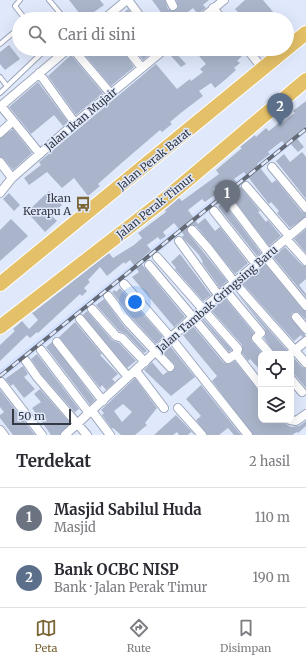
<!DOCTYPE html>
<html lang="id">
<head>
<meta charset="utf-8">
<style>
	:root { --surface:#fff; --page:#f2f2f3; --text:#2b2b33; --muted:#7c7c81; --line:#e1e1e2; --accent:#7a6534 }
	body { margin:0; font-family:Merriweather,serif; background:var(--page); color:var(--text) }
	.controls { position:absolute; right:12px; bottom:12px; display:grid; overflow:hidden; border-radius:8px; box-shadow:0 4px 16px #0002 }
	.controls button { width:36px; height:36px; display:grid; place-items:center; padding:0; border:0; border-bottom:1px solid var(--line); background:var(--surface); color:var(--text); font:20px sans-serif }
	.scale { position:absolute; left:12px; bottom:10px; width:59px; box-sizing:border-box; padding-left:4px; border:2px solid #353943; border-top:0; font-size:11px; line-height:14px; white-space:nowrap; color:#353943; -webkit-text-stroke:3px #e0e9fc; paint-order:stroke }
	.you { position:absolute; left:135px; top:302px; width:14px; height:14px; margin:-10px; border:3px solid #fff; border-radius:50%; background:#1a73e8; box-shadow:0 0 0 6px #1a73e833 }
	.badge { display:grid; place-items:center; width:26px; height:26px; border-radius:50%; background:var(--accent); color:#fff; font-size:13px; font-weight:700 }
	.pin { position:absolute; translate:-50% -33px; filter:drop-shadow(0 1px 2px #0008) }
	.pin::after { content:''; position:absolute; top:21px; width:14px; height:12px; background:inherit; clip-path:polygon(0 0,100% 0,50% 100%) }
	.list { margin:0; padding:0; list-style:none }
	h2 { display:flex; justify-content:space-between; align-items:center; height:52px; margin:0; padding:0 16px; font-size:17px }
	h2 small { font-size:13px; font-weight:400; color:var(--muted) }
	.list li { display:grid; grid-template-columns:26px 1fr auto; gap:12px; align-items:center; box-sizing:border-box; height:60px; padding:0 16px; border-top:1px solid var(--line) }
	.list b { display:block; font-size:15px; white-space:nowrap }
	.list p { margin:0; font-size:13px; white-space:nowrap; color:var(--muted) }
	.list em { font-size:13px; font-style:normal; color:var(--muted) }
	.icon { flex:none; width:22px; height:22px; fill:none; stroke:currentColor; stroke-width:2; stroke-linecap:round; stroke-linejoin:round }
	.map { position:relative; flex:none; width:306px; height:435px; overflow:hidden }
	.search { position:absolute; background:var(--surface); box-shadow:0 4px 16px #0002; left:12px; right:12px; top:12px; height:44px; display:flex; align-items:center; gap:10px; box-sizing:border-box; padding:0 14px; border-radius:22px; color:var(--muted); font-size:15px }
	.sheet { height:172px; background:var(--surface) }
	nav { display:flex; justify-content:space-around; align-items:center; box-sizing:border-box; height:56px; border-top:1px solid var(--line); background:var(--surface); font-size:11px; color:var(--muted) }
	nav a { display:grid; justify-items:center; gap:2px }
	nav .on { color:var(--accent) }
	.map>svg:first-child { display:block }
</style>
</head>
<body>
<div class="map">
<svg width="306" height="435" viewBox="0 0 306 435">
	<rect width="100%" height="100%" fill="#e0e9fc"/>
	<path fill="#d2e1ff" d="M306 123V133L0 381V370Z"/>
	<path fill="#aab5cb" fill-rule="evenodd" d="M69 0H100L104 5 84 19Z
		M152 0H165L168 9 173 11 178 7 176 0H209L203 5 206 8 198 14 193 8 179 19H166Z
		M245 0H263L279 19H262L259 15 255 19H244L235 9Z
		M128 9 135 19H116Z
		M9 45 20 59 5 70 0 64V52Z
		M80 49H122L134 67 111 86Z
		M134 49H156L143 60Z
		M193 49H235L242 56 237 61 240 63 234 68 236 70 226 79 215 88 211 83 199 91 203 96 182 112 170 122 172 124 162 132 160 130 117 167 98 184 100 186 88 196 74 178 62 188 47 172 29 185 24 178 41 165 39 162 156 64 177 89 190 79 191 81 203 72 200 69 206 64Z
		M175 52 186 64 181 67 171 56Z
		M71 55 103 93 76 115 48 76Z
		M38 82 68 122 63 126 54 115 31 134 9 107Z
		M306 101V126L295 136 304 147 298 152 289 142 285 145 282 141 268 152 270 154 257 164 272 183 276 180 302 212 306 213V217L290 228 277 213 279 211 271 202 269 204 244 172 234 179 260 211 258 212 266 222 268 220 281 236 269 246 231 196 234 193 225 182 213 189 216 194 205 202 202 199 188 210 198 224 205 218 215 231 220 227 248 263 235 274 196 226H189L187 229 188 233 227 281 220 288 202 263 203 262 199 255 182 237 184 235 174 223 163 232 166 236 160 240 158 237 147 245 151 250 139 261 185 317 174 327 132 277 139 272 130 260 125 264 124 262 107 276 100 267 88 280 90 282 84 288 87 291 82 296 80 294 38 333 37 332 30 338 27 335 0 361V345L15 331 13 329 22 321 29 329 38 320 32 313 34 312 109 253 113 258 134 245 142 238 138 233 166 212 165 210 179 198 182 201 219 174 216 170 242 148 240 147 255 135 256 137 266 128 269 131 281 121 282 123 295 113 293 111Z
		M13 129 32 153 13 170 4 159 0 157V138Z
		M302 152 306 157V199L276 161 284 154 290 162Z
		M49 191 62 205 51 215 57 221 45 232 27 212Z
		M9 193 20 205 14 211 3 199Z
		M223 202 261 253 257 256 218 207Z
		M11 219 28 236 0 261V230Z
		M306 229V253L294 239Z
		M285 247 302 265 306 266V279L299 285 306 294V297L273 257Z
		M180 254 211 295 203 301 175 269 176 268 171 262Z
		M265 264 302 309 306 311V320L298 312 292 313 291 318 306 336 302 337 301 335 294 341 242 283Z
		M120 288 163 337 156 344 132 318 112 292 115 290 116 292Z
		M234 290 287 350 285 354H275L264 338 266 334 265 329Z
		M225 298 254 333 251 340 263 354H261V371L250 359 248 361 242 353V345L211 310Z
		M104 299 124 326 147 351 144 353 126 334 119 331 96 305Z
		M87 311 112 340 119 343 136 361 127 368 83 315Z
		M202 317 232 350 229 352 201 318Z
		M75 322 102 354 100 355 118 374 112 379 115 382 106 390 102 385 100 388 59 337Z
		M192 325 224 363 229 364 235 361 257 389 261 391V420H285L286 424 291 427 299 426 306 421V426L298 433 297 432 292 435H253L212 381 217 376 182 334Z
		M52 342 95 400 90 405 46 347Z
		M170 346 195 377 171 396 144 370 152 362 163 375 167 372 173 371 175 365 164 353Z
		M37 354 79 409 75 412 78 416 41 374 31 359Z
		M294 358 302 367 306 368V388L295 375 291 374V359Z
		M23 366 28 374 24 377 35 389 24 398 13 384 11 386 5 379Z
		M135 378 157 408 145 423 147 425 135 435H121L113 428 112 429 102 415 104 413 101 410ZM123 404 132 412 122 422 114 411Z
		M201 385 241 435H234L228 428 219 435H207L196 420 201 416 186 399Z
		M40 389 70 423 60 435H51L32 408 41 402 34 394Z
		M0 390 35 435H13L0 418V415L4 412 0 407Z
		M176 415 195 435 191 432 188 435H179L177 432 173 435H154Z"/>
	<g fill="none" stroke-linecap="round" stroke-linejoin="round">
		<g stroke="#9ca6bc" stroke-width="6">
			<path id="service" d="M20 0 15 6 25 19
				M49 0 65 19
				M0 44 19 28
				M0 77 7 86
				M0 93 46 49"/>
		</g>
		<g stroke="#9ca6bc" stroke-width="10">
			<path id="minor" d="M128 0 142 19
				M170 0 173 6
				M213 8 222 19
				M104 19 127 0
				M201 19 224 0
				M73 49 111 94
				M127 49 142 68
				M247 49 263 69
				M39 73 75 123
				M0 133 13 121
				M40 154 1 106 68 49
				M0 162 12 178
				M272 167 306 208
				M246 186 289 236
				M0 193 12 178 75 123 165 49
				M228 200 268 253
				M214 211 256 264
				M192 230 208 248 235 283 306 363
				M286 239 306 261
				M179 241 219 296
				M265 256 306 306
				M157 257 238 349 236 354 261 386
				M149 265 228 359 236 354
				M124 284 171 338 248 435
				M226 291 261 333 256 338 270 354
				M108 296 128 322 170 367
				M92 309 116 336 122 338 145 362
				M296 317 306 329
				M80 319 128 377
				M57 342 103 401
				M41 350 89 413
				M290 354 306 341
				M26 361 37 377 87 435
				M136 371 164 408
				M291 379 302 392
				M1 382 42 435
				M178 408 202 435
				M92 411 110 435
				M290 420 296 421 306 414
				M0 430 4 435
				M65 435 192 318 306 222"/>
		</g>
		<g stroke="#fff" stroke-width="16">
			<path id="trunk" d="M0 284 306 33
				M0 327 164 200 306 80"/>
		</g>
		<use href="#service" stroke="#fff" stroke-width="4"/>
		<use href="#minor" stroke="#fff" stroke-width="8"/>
		<use href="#trunk" stroke="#e4c068" stroke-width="14"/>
		<g stroke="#636975" stroke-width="4">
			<path id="rail" d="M0 376 306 129"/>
		</g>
		<use href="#rail" stroke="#e0e9fc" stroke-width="2.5" stroke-dasharray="8" stroke-linecap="butt"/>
	</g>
	<defs>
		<g id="bus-bare" transform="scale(1.2)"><path d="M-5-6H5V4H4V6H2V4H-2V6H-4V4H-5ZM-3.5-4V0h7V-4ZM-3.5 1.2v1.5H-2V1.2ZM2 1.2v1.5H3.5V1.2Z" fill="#7a6534" stroke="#e0e9fc" stroke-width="2.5" paint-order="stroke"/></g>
	</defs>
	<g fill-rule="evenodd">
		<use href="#bus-bare" x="83" y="204"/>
	</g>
	<g text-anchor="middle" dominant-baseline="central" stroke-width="3" stroke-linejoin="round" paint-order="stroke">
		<g font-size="11" fill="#353943" stroke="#e0e9fc">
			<text transform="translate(81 119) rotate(-40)">Jalan Ikan Mujair</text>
			<text transform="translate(154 159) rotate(-39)">Jalan Perak Barat</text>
			<text transform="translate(155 206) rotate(-39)">Jalan Perak Timur</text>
			<text transform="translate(217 299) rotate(-41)">Jalan Tambak Gringsing Baru</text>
		</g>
		<g font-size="11" fill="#353943" stroke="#e0e9fc" text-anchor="end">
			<text x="71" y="198">Ikan<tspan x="71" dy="13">Kerapu A</tspan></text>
		</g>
	</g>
</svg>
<div class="controls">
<button><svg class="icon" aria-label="locate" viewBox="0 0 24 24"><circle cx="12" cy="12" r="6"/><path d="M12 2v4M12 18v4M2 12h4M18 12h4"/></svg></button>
<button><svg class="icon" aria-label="layers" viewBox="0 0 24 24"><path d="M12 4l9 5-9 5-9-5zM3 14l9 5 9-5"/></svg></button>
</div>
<div class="scale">50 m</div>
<div class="you"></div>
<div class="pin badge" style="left:227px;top:213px;background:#6b7280">1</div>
<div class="pin badge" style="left:280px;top:126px;background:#5c6f8a">2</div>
<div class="search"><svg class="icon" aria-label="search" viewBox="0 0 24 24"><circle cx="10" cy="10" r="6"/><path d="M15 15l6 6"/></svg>Cari di sini</div>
</div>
<section class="sheet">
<h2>Terdekat<small>2 hasil</small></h2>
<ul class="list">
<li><span class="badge" style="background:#6b7280">1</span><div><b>Masjid Sabilul Huda</b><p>Masjid</p></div><em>110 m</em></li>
<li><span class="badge" style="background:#5c6f8a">2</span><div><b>Bank OCBC NISP</b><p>Bank · Jalan Perak Timur</p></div><em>190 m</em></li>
</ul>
</section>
<nav>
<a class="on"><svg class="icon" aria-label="map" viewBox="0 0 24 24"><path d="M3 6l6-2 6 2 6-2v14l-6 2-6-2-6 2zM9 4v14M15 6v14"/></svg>Peta</a>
<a><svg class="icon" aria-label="directions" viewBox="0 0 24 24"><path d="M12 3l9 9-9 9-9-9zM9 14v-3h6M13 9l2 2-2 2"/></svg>Rute</a>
<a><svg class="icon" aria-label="saved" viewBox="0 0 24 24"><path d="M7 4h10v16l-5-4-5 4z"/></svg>Disimpan</a>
</nav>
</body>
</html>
